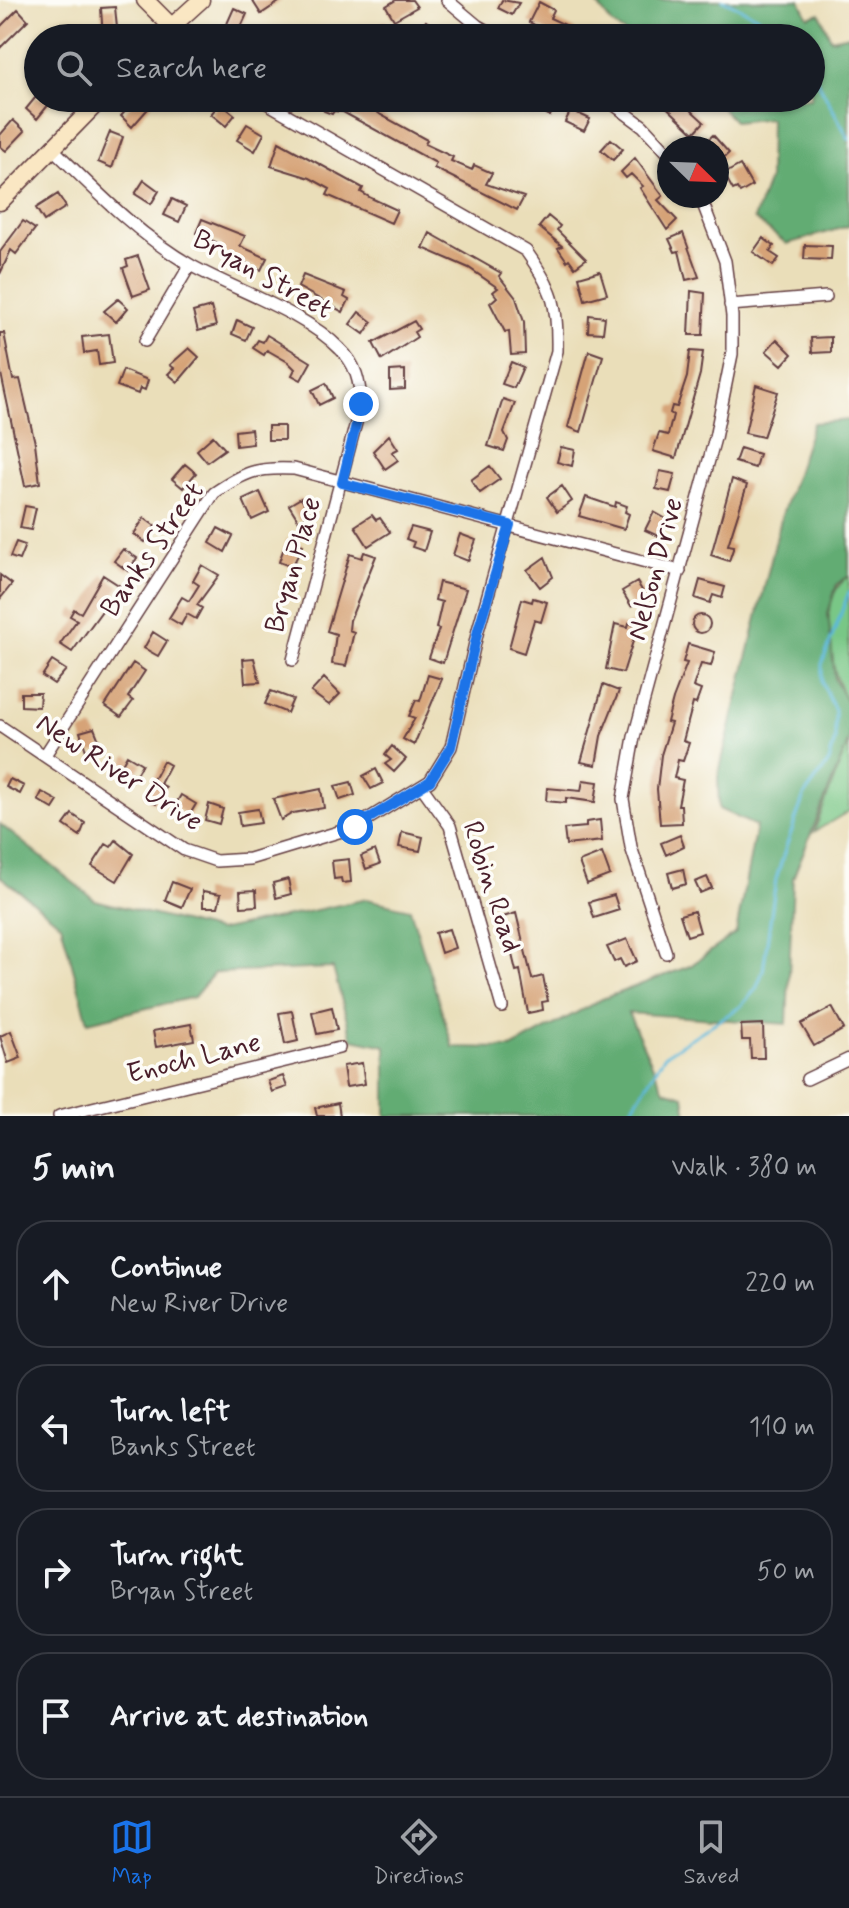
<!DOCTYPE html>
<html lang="en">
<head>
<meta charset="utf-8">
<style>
	:root { --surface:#171b24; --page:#242831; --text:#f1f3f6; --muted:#9ea1a6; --line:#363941; --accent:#1a73e8 }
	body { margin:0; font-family:Mynerve,sans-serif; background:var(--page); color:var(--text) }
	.compass { position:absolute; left:657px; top:136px; width:72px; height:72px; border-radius:50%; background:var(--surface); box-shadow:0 2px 6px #0004; rotate:113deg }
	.stop { position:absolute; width:24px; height:24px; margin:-18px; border:6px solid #1a73e8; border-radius:50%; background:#fff }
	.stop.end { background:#1a73e8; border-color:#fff; box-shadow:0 2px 8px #0008 }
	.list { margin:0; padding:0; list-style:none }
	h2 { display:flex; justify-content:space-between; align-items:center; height:104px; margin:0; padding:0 32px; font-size:34px }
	h2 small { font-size:26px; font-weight:400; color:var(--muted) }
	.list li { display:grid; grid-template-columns:52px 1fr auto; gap:24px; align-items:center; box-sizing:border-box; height:128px; margin:0 16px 16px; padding:0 16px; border:2px solid var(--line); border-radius:32px }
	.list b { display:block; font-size:30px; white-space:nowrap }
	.list p { margin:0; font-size:26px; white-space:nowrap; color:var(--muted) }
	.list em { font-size:26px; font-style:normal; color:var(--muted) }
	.icon { flex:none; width:44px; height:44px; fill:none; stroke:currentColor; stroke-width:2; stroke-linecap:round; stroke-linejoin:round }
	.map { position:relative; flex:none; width:849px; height:1116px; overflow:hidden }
	.search { position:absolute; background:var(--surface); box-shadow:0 2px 6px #0004; left:24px; right:24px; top:24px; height:88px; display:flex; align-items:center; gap:20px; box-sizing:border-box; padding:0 28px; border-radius:44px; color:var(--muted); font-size:30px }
	.sheet { height:680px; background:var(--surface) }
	nav { display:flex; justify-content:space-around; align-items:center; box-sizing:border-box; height:112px; border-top:2px solid var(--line); background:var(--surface); font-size:22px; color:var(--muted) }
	nav a { display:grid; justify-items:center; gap:4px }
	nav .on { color:var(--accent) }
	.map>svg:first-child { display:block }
</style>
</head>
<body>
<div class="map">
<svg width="849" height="1116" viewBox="0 0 849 1116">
	<rect width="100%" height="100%" fill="#fdfcf7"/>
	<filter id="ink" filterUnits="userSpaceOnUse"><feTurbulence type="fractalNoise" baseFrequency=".0125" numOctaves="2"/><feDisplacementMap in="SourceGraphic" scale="16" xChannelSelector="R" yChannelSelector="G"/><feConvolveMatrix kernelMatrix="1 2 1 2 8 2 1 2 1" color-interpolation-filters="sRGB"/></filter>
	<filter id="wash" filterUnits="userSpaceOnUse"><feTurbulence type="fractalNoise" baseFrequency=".006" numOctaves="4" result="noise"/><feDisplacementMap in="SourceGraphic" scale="32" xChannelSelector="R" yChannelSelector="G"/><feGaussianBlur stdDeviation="1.8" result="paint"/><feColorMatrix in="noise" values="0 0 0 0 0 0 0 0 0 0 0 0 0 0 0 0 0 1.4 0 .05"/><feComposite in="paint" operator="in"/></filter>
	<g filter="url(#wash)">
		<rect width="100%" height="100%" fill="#eadeb9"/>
		<path fill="#79c786" stroke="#627358" stroke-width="2" d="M849 576V707C831 675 813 600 849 576Z
			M849 740V811L814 832Z"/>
		<path fill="#62ac73" stroke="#56664f" stroke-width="2" d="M594 0H800L808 17 820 13 831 39 849 35V226L787 244 754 219 769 179 770 118 735 122 712 98H811V38H633L613 25Z
			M849 420V576L837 584 828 613 835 680 849 707V740L793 878 787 1024 628 1013 664 1090 684 1096 687 1116H386V1046L352 1039 333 968 214 973 194 997 88 1022 61 924 0 876V824L95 900 218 931 367 899 410 909 453 1047 511 1048 602 999 690 966 736 933 756 826 719 809 718 777 782 515 813 423Z"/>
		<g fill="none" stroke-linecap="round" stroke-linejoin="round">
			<path stroke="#5cb8da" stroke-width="3" d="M723 0 756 16 782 38
				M811 69 849 139
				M627 1116 665 1055 740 1007 756 989 763 971 776 879 786 847 804 796 829 762 835 740V711L822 682V664L849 592"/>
		</g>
		<g id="blocks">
			<path fill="#d6a377" d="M252 0H282L261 14Z
				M396 0H412L417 7 394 20 386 6Z
				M502 0 519 3 512 15 498 8Z
				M539 2 554 10 550 18 576 30 572 38H552L553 35 529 22Z
				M115 7 118 38H103L101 8Z
				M234 8 247 14 236 38H229L222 35Z
				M18 9 28 20 0 48V27Z
				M384 21 392 29 381 38H362Z
				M426 21 440 31 436 38H414Z
				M35 98H54L37 119 26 109Z
				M137 98H147L153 103 132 127 121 116Z
				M330 98H358L381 115 427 140 425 144 453 157 451 161 472 170 474 165 492 173 486 184 524 197 517 210 434 168 436 163 343 112 334 111 332 114 324 111Z
				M520 98H546L556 103 550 116Z
				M657 98H678L704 122 694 133Z
				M220 103 235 115 226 126 211 114Z
				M571 110 590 119 584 131 565 122Z
				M13 120 25 131 6 151 0 146V135Z
				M247 124 264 134 255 151 237 140Z
				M110 132 123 137 112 168 98 162Z
				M713 135 729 153 717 164V148H699Z
				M611 139 623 149 613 160 601 150Z
				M279 142 363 188 361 192 371 198 397 210 391 223 327 195 330 189 310 178 271 166Z
				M635 158 663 196 658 200 677 220 667 230 640 188 643 186 631 174 626 178 621 172Z
				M740 165 752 186 740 193 737 188 733 190 724 174Z
				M144 180 159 191 151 204 135 194Z
				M58 194 66 207 44 221 36 208Z
				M172 199 186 206 179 222 164 215Z
				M548 216 560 226 557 230 586 259 575 267 569 259 567 261 558 248 562 246 539 227Z
				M202 219 245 236 240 246 267 258 261 270 220 251 222 245 196 233Z
				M23 221 35 229 16 254 11 250 0 274V252Z
				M430 233 501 273 499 276 516 298 524 322 525 354 511 355 509 331 505 332 490 303 497 297 493 292 498 288 469 268 423 248Z
				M683 233 699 277 686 280 679 251 675 252 669 239Z
				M763 238 774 246 770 252 779 258 773 266 753 252Z
				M805 245 832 246 831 260 804 259Z
				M138 256 150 290 133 296 123 268 128 266 126 260Z
				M600 271 607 294 585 300 579 277Z
				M303 275 346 292 344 297 349 300 343 312 298 287Z
				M691 291 705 293 703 335H689Z
				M118 299 128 308 116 322 104 311Z
				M211 307 216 326 198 331 193 312Z
				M359 312 372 322 364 334 350 324Z
				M589 315 605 317 603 333 588 332Z
				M237 320 252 327 246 340 232 334Z
				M414 321 419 329 414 332 417 337 382 360 373 343Z
				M0 333H4L13 380 20 379 35 443 40 483 25 486 0 369Z
				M109 334 113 363 99 365 97 351 84 353 82 337Z
				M267 335 311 362 301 380 292 375 295 369 288 362 267 350 264 355 253 348 258 340 263 342Z
				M831 337V352L812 353 811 338Z
				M777 339 792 354 782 365 766 351Z
				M189 348 199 357 178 382 168 374 174 368 170 365Z
				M589 351 603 356 581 432 568 427Z
				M690 351 703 352 700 374 676 458 653 451 659 433 668 435 673 415 670 413 672 406 677 407 687 377Z
				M511 362 523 367 514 388 502 384Z
				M123 370 148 380 145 390 140 388 138 394 117 386Z
				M405 370V389L390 390V371Z
				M326 383 333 398 319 405 312 390Z
				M756 385 778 392 763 437 745 433Z
				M503 399 515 403 504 432 508 440 504 451 488 446Z
				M268 426H284V440H268Z
				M251 429 253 444 236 446 235 431Z
				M389 435 398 449 392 452 398 460 385 469 373 451Z
				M213 436 225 449 207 462 197 450Z
				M561 447 575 450 572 466 557 462Z
				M740 448 759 454 755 468 735 462Z
				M185 464 196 473 183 488 172 479Z
				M490 466 500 479 480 493 471 480Z
				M660 471 675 474 670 492 656 489Z
				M732 479 747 485 728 545 734 546 729 561 711 555Z
				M562 486 572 501 557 512 547 497Z
				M260 492 269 512 252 520 243 500Z
				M586 497 615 507 616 502 627 506 625 512 629 514 624 529 579 516Z
				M301 498 310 514 299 521 289 505Z
				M25 506 36 508 31 530 20 528Z
				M654 512 666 519 658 536 645 530Z
				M372 515 376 520 380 518 390 532 368 546 355 526Z
				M144 518 155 526 145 542 134 534Z
				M411 527 430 532 424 551 412 547 414 542 406 539Z
				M218 528 233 536 225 552 210 543Z
				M460 534 476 540 468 561 453 555Z
				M287 539 303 545 292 567 279 562Z
				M16 542 25 545 19 560 10 557Z
				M123 549 137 558 128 571 114 561Z
				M364 552 376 556 350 620 349 630 354 632 346 666 332 664 336 634 327 631 350 554 362 558Z
				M545 557 553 577 540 587 527 570Z
				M202 565 219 575 197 605 202 608 196 619 187 614 181 625 169 618 182 597 189 601 199 585 193 581Z
				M0 575 12 584 0 599Z
				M103 575 120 586 72 652 60 644 77 620 70 616 74 609 81 613Z
				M700 580 725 587 722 598 713 595 710 603 695 598Z
				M439 582 466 589 443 663 429 658 439 629 436 628 442 602 435 600Z
				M637 582 646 597 631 606 622 591Z
				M533 598 547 602 541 622 534 620 524 653 509 648 522 599 532 602Z
				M692 624a9 9 0 1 1 18 0a9 9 0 1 1-18 0Z
				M629 623 638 625 623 673 606 669 615 624 628 627Z
				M153 632 167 641 158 656 144 648Z
				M688 644 715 652 711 666 701 664 693 687 701 690 696 704 693 703 683 741 689 743 683 761 678 760 674 778 683 780 678 805H681L682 823 660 824 657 789 661 755 671 723 667 722 673 699 687 663 683 662Z
				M254 658 260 682 245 683 243 659Z
				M52 661 66 670 54 684 42 676Z
				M133 663 145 671 128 697 133 701 121 717 105 706Z
				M428 675 442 679 414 745 403 739 415 718 409 716 416 700 420 701Z
				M324 678 340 694 329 705 311 692Z
				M603 685 619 691 601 736 596 765 581 762Z
				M271 691 293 699 287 713 265 704Z
				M21 693H40L39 707 21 706Z
				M94 728 103 750 87 754 80 732Z
				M392 746 406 759 394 772 385 764 391 760 385 755Z
				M127 755 142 764 132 781 117 773Z
				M163 761 170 765 160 784 166 787 156 804 144 797Z
				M376 769 383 783 371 789 363 776Z
				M10 779 24 786 20 794 6 787Z
				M583 780 598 782 595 802 566 798V803L546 801 547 788 581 791Z
				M351 782 355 795 340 800 335 786Z
				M321 789 324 808 293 813 281 820 273 799Z
				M42 792 58 801 53 809 38 800Z
				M181 795 196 804 189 816 174 807Z
				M209 804 223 809 219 824 205 820Z
				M258 809 261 823 240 826 238 812Z
				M72 814 85 823 80 836 64 825Z
				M600 820 602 841 566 845 564 829 586 827V822Z
				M402 832 423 837 420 851 399 847Z
				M680 835 684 846 666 855 661 843Z
				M116 840 133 854 117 881 92 866 106 844 111 847Z
				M375 850 380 864 366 869 361 856Z
				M602 853 610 875 587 884 579 862Z
				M349 859 351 882 342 883 341 878 334 879 332 861Z
				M683 869 686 884 672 888 668 873Z
				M707 877 712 888 700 893 695 882Z
				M288 879 291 894 276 898 273 883Z
				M172 882 190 889 182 907 165 900Z
				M256 890 257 906 241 907 240 891Z
				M203 891 221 894 218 907H203Z
				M614 895 619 910 594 918 589 902Z
				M694 911 700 932 687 936 680 915Z
				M516 913 532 979 543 976 548 1001 542 1002 543 1010 528 1013 520 970 516 971 503 917Z
				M449 929 455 948 441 953 435 933Z
				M627 939 637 961 624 967 620 959 614 962 607 947Z
				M332 1007 337 1030 317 1034 312 1012Z
				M832 1007 844 1029 814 1046 801 1024Z
				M292 1011 298 1041 285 1044 279 1013Z
				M191 1024 194 1040 156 1047 153 1031Z
				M763 1024 764 1058H751L750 1040H742L741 1025Z
				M11 1031 21 1058 8 1063 0 1036Z
				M362 1063 365 1084 346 1087 343 1066Z
				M283 1076 287 1087 272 1092 268 1081Z
				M338 1103 340 1116H317L315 1108Z"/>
		</g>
	</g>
	<g filter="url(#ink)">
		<use href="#blocks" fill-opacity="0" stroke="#623c40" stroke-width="2"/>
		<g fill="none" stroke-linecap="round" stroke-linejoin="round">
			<g stroke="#623c40" stroke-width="14">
				<path id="street" d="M447 0 478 26 500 38
					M171 26 185 38
					M605 98 643 126 669 154
					M53 149C96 191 138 235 192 266 237 291 304 312 340 349 356 364 360 382 361 404L293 660
					M730 305 826 297
					M145 341 190 265
					M0 726 184 850 216 861 249 859 355 827 430 781 451 747 478 630 557 351C558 304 553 289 526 251L258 98
					M45 755 214 493C245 472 256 467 294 469L680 571
					M422 787 450 826 502 1007
					M666 953 631 847 623 799 634 737 715 438 732 354V316L725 261 700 196
					M807 1079 849 1059
					M59 1116 339 1048"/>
			</g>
			<g stroke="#623c40" stroke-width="19">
				<path id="secondary" d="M145 0 171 26
					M159 38 201 0
					M0 202 102 98"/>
			</g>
			<use href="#street" stroke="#fff" stroke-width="11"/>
			<use href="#secondary" stroke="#fae7c3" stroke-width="16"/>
		</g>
	</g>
	<g fill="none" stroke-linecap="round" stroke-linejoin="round" filter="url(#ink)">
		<path stroke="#1a73e8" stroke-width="10" d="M355 827 430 781 451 747 478 630 510 525 342 483 361 404"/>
	</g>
	<g text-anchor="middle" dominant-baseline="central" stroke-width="7" stroke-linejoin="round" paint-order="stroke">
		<g font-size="28" fill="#4a1f2b" stroke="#fdfcf7">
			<text transform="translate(262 275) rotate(29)">Bryan Street</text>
			<text transform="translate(153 550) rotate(-55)">Banks Street</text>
			<text transform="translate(294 565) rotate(-74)">Bryan Place</text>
			<text transform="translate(656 569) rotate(-75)">Nelson Drive</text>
			<text transform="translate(119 773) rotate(33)">New River Drive</text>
			<text transform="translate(491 887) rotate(72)">Robin Road</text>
			<text transform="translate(194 1059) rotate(-14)">Enoch Lane</text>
		</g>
	</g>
</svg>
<svg class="compass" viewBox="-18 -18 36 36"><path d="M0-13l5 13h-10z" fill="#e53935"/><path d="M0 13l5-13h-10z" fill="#9ea1a6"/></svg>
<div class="stop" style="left:355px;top:827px"></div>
<div class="stop end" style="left:361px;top:404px"></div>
<div class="search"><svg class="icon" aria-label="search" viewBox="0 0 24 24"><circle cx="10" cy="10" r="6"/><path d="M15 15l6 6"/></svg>Search here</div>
</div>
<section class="sheet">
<h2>5 min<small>Walk · 380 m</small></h2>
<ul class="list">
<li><svg class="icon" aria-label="ahead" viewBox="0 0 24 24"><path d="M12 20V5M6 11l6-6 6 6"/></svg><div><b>Continue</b><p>New River Drive</p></div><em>220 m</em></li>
<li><svg class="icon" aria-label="left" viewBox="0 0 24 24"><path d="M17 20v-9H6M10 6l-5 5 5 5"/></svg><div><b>Turn left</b><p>Banks Street</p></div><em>110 m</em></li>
<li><svg class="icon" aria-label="right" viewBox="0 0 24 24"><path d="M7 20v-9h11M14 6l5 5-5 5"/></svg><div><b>Turn right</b><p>Bryan Street</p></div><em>50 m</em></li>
<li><svg class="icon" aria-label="arrive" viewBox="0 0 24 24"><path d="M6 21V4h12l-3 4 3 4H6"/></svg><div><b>Arrive at destination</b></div></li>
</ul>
</section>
<nav>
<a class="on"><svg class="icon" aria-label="map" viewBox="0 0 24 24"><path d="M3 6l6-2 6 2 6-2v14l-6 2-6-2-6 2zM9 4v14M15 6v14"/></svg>Map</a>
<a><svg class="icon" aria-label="directions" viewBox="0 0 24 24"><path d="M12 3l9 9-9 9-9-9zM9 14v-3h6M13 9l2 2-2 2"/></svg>Directions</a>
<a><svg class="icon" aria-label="saved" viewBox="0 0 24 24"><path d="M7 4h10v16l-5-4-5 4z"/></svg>Saved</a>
</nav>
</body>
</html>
